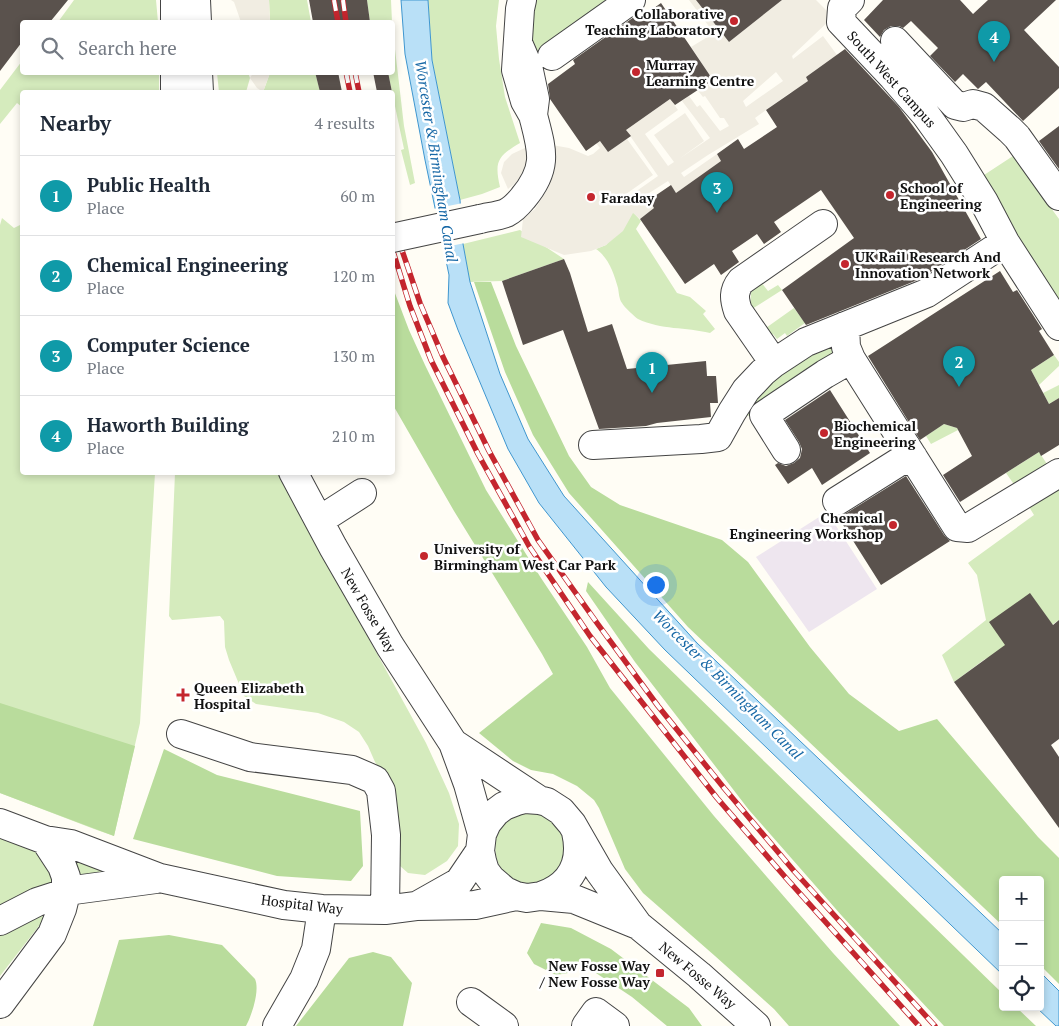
<!DOCTYPE html>
<html lang="en">
<head>
<meta charset="utf-8">
<style>
	:root { --surface:#fff; --page:#f6f6f7; --text:#1f2937; --muted:#747a83; --line:#e0e1e3; --accent:#c4262e }
	body { margin:0; font-family:"PT Serif",serif; background:var(--page); color:var(--text) }
	.controls { position:absolute; right:15px; bottom:15px; display:grid; overflow:hidden; border-radius:5px; box-shadow:0 2px 8px #0003 }
	.controls button { width:45px; height:45px; display:grid; place-items:center; padding:0; border:0; border-bottom:1px solid var(--line); background:var(--surface); color:var(--text); font:25px sans-serif }
	.you { position:absolute; left:655px; top:584px; width:18px; height:18px; margin:-12px; border:4px solid #fff; border-radius:50%; background:#1a73e8; box-shadow:0 0 0 8px #1a73e833 }
	.badge { display:grid; place-items:center; width:32px; height:32px; border-radius:50%; background:var(--accent); color:#fff; font-size:16px; font-weight:700 }
	.pin { position:absolute; translate:-50% -41px; filter:drop-shadow(0 1px 2px #0008) }
	.pin::after { content:''; position:absolute; top:26px; width:18px; height:15px; background:inherit; clip-path:polygon(0 0,100% 0,50% 100%) }
	.list { margin:0; padding:0; list-style:none }
	h2 { display:flex; justify-content:space-between; align-items:center; height:65px; margin:0; padding:0 20px; font-size:21px }
	h2 small { font-size:16px; font-weight:400; color:var(--muted) }
	.list li { display:grid; grid-template-columns:32px 1fr auto; gap:15px; align-items:center; box-sizing:border-box; height:80px; padding:0 20px; border-top:1px solid var(--line) }
	.list b { display:block; font-size:19px; white-space:nowrap }
	.list p { margin:0; font-size:16px; white-space:nowrap; color:var(--muted) }
	.list em { font-size:16px; font-style:normal; color:var(--muted) }
	.icon { flex:none; width:28px; height:28px; fill:none; stroke:currentColor; stroke-width:2; stroke-linecap:round; stroke-linejoin:round }
	.map { position:relative; flex:none; width:1059px; height:1026px; overflow:hidden }
	.search { position:absolute; background:var(--surface); box-shadow:0 2px 8px #0003; left:20px; top:20px; width:375px; height:55px; display:flex; align-items:center; gap:12px; box-sizing:border-box; padding:0 18px; border-radius:5px; color:var(--muted); font-size:19px }
	.panel { position:absolute; background:var(--surface); box-shadow:0 2px 8px #0003; left:20px; top:90px; width:375px; height:385px; border-radius:5px }
	.map>svg:first-child { display:block }
</style>
</head>
<body>
<div class="map">
<svg width="1059" height="1026" viewBox="0 0 1059 1026">
	<rect width="100%" height="100%" fill="#fffdf5"/>
	<path fill="#eee6ef" d="M827 512 877 589 809 632 756 557Z"/>
	<path fill="#d5ebbd" d="M74 0H156L158 22H58Z
		M269 0H307L311 22H270Z
		M367 0H391L392 22H370Z
		M428 0H499L496 26 499 59 505 97 520 143C498 156 494 161 500 187L482 194 460 200 432 60Z
		M530 0H617L532 62Z
		M393 32 404 126 415 183 410 185 401 150 404 149 388 73 392 72Z
		M22 61V72L159 73V92H22V107L17 103 0 124V90Z
		M315 72 320 92H263L270 73Z
		M217 73H248L250 78 246 92H219Z
		M1013 156 1059 219V302L999 205 984 175Z
		M633 212 641 221 636 229 677 293 690 297 706 311 703 314 715 329 710 333C686 327 661 330 638 319 635 317 624 307 622 303 619 299 619 293 618 288 614 274 609 258 596 249L606 245Z
		M2 218 14 228 22 224V472L155 473 140 723 114 836 94 829 0 793V225Z
		M520 230 564 259 502 281 470 282 463 244Z
		M758 278 768 291 778 285 782 290 752 309C749 297 751 288 758 278Z
		M794 308 805 323 787 336 785 333 777 339 773 334 768 337 763 330Z
		M839 334 844 355 755 414 749 416 744 414 751 393Z
		M1054 355 1059 362V366L1039 385 1031 370Z
		M1059 385V398L1049 404 1043 393Z
		M944 424 957 428 958 430 931 444 926 436Z
		M1039 452 1051 470 1018 490 1006 473Z
		M175 473H277L284 484 426 743 449 793 459 824 458 846 447 861 425 875 408 873 400 866 396 850 390 785 375 762 368 746 359 732 344 722 318 713 256 704 244 696 229 660 225 647 224 621 220 616 172 620 169 616Z
		M1059 479V620L1011 653 985 659 954 682 942 655 986 620 977 575 968 563 1034 515 1026 502Z
		M524 810 558 818 572 850 553 881C545 883 534 887 526 886 498 882 487 847 502 825 507 817 515 813 524 810Z
		M0 833 34 846 56 882 0 912Z
		M62 851 141 875 73 881Z
		M39 910 49 913 0 976V931Z"/>
	<path fill="#b9dc9c" d="M474 282H491L516 346 569 456 591 487 620 505 722 540 748 562 810 647 849 694 899 731 937 719 1038 837 1059 858V984L1040 965V880H1003V926L688 627 569 493 533 435 505 372Z
		M393 288 409 330 425 365 486 490 541 578 587 647 610 688 714 816 833 953 900 1026H789L774 1009 715 956 643 893 625 869 599 808 594 800 577 786 553 774 531 770 513 761 479 733 553 674 542 654 454 511 393 405Z
		M588 582 649 649 1003 994V1007H1016L1036 1026H944L842 916 749 810 635 662 586 591Z
		M0 703 135 746 114 836 0 793Z
		M164 749 217 775 360 811 363 866 351 881 277 876 133 839Z
		M541 923 571 928 611 949 689 1008 702 1026H667L632 997 584 965 576 964 568 973 556 975 534 964 527 953Z
		M169 935 222 945 255 979C260 990 252 1015 246 1026H93L119 940Z
		M373 952 391 957 412 983 403 1026H296L349 958Z"/>
	<path fill="#f1ede2" fill-rule="evenodd" d="M231 0H269L270 22H241L234 2Z
		M689 0H696L729 42 782 0H816L833 17 792 56 793 59 823 36 837 55 806 77 816 91 791 92 766 110 755 118 759 124 708 155 681 173 684 177 717 154 721 161 676 193 668 181 646 195 654 208 640 219 633 213 623 231 606 245 591 251 564 255 521 237 523 219 535 209 547 190 552 172V145L569 148 588 156 593 154 600 148 596 143 600 141 608 152 627 139 653 175 626 194 628 197 658 176 626 130 670 99 678 110 645 134 668 166 674 162 654 135 685 113 704 141 679 159 710 138 682 101 689 96 697 107 700 105 720 131 729 126 724 118H720L705 96 703 97 691 82 695 79 705 88 713 80 691 47 714 33ZM776 72 783 81 746 107 743 101Z
		M253 73H270L263 92 257 88 250 78Z
		M527 147 529 153 526 166 518 181 508 189 501 173 504 162 512 154Z"/>
	<path fill="#b9e0f7" stroke="#3f96cf" d="M401 0H428L432 60 460 200 463 244 470 282 500 374 528 439 564 496 697 643 1003 934V975L665 650 606 587 539 503 508 449 458 330 448 303 449 275 425 160 405 54Z
		M1040 972 1059 991V1026H1056L1036 1007H1040Z"/>
	<path fill="#fffdf5" d="M463 203 465 243 441 248 433 209Z"/>
	<path fill="#5a524d" d="M0 0H68L50 22H22V42L0 71Z
		M309 0H367L370 22H313Z
		M696 0H782L729 42Z
		M883 0H960L973 14 988 0H1056L1024 30 1059 67V88L1023 121 986 82 978 89 963 74 955 82 930 56 938 48 911 21 903 28 899 26H891L884 30 880 37 864 20Z
		M661 3 713 80 675 105 670 99 626 130 631 136 608 152 600 141 586 151 550 99 548 84 575 64 573 60 634 17 636 21Z
		M845 49 899 107 932 152 981 239 920 279 806 325 782 290 854 238 821 190 774 222 781 232 764 244 757 234 732 251 739 262 721 275 714 264 685 284 640 219 654 208 649 200 671 185 676 193 721 161 717 154 738 139 744 149 777 127 766 110 808 81 806 77Z
		M315 72H338L342 92H320Z
		M373 72H388L392 92H377Z
		M1059 126V169L1039 141Z
		M564 259 570 273 588 332 612 324 627 369 706 361 707 376H716L718 403H710L711 417 657 423 646 426 599 429 563 330 523 345 502 281Z
		M1000 271 1013 292 1017 290 1042 329 1039 331 1054 355 1031 370 1049 404 1059 398V445L1041 456 1039 452 960 502 943 475 972 456 957 428 944 424 920 440 868 356Z
		M830 390 870 453 822 485 812 468 788 484 775 465 778 463 786 466 794 463 800 458 802 449 799 442 785 420Z
		M906 476 944 535 950 541 881 585 838 517 845 514Z
		M1030 593 1053 625 1059 620V739L1051 745 1059 757V828L954 682 1005 645 989 622Z"/>
	<g fill="none" stroke-linecap="round" stroke-linejoin="round">
		<g stroke="#444" stroke-width="30">
			<path id="minor" d="M175 0V22
				M196 0 197 22
				M850 0 842 8 841 22 893 77 926 115 954 154 984 202 1005 242 1059 326
				M895 41 955 105 963 107 973 104 984 107 1010 130 1017 137 1059 196
				M518 43 528 66 535 99 533 115 525 101 516 70 520 9 522 0
				M552 56 631 0
				M175 72V92
				M198 72 199 92
				M480 219C488 217 498 216 506 213 512 210 519 203 523 198 549 167 542 150 533 115
				M845 326 846 347 851 359 957 527 968 528 1059 473
				M774 363 738 311C734 299 733 291 741 281L823 224
				M593 445 701 439 718 437 732 412 746 390 763 372 774 363 806 342 927 293 1005 242
				M786 450 764 415 825 374 851 359
				M293 472 333 547 390 646 453 743 468 784 482 834
				M837 501 899 462 913 457
				M320 520 362 493
				M181 734 250 757 352 770 375 780 381 791 386 835 385 910
				M453 743 539 800
				M0 823 45 840 71 844 160 878 284 905 322 909 385 910 416 906 475 905 516 896
				M541 896C571 886 583 862 576 832
				M420 904 459 882 480 851
				M0 921 37 902 74 890 156 879
				M638 925 574 899 541 896 527 898 516 896 505 891 491 879 485 871 482 861 480 851 482 834 487 823 496 812 504 806 517 801 525 799 539 800 547 802 561 811 572 824 599 871 638 925 699 975 756 1026
				M471 1002 504 1026
				M0 1004 52 934 62 909 66 893V877L62 866 45 840
				M277 1026 304 979 316 949 322 909
				M586 1026 596 1012 615 1026"/>
		</g>
		<use href="#minor" stroke="#fff" stroke-width="28"/>
		<g stroke="#c4262e" stroke-width="5.5">
			<path id="rail" d="M334 0 338 22
				M343 0 346 22
				M346 72 350 92
				M355 72 359 92
				M392 221 420 303 443 357 489 451 538 540 597 623 658 706 724 788 794 871 935 1026
				M392 248 410 306 431 360 478 454 529 546 590 636 717 798 786 878 919 1026"/>
		</g>
		<use href="#rail" stroke="#fff" stroke-width="4" stroke-dasharray="11" stroke-linecap="butt"/>
		<g stroke="#444" stroke-width="30" stroke-linecap="butt">
			<path id="minor-bridge" d="M392 238 480 219"/>
		</g>
		<use href="#minor-bridge" stroke="#fff" stroke-width="28"/>
	</g>
	<g fill="#c4262e" stroke="#fff" stroke-width="2">
		<circle cx="734" cy="21" r="5"/>
		<circle cx="636" cy="72" r="5"/>
		<circle cx="890" cy="195" r="5"/>
		<circle cx="591" cy="197" r="5"/>
		<circle cx="845" cy="264" r="5"/>
		<circle cx="824" cy="433" r="5"/>
		<circle cx="893" cy="525" r="5"/>
		<circle cx="424" cy="556" r="5"/>
		<path d="M180.5 687.5h5v5h5v5h-5v5h-5v-5h-5v-5h5z"/>
		<rect x="655" y="968" width="10" height="10" rx="2.5"/>
	</g>
	<g text-anchor="middle" dominant-baseline="central" stroke-width="5" stroke-linejoin="round" paint-order="stroke">
		<g font-size="14" font-weight="bold" fill="#111" stroke="#fff" text-anchor="start">
			<text x="724" y="13" text-anchor="end">Collaborative<tspan x="724" dy="16">Teaching Laboratory</tspan></text>
			<text x="646" y="64">Murray<tspan x="646" dy="16">Learning Centre</tspan></text>
			<text x="900" y="187">School of<tspan x="900" dy="16">Engineering</tspan></text>
			<text x="601" y="197">Faraday</text>
			<text x="855" y="256">UK Rail Research And<tspan x="855" dy="16">Innovation Network</tspan></text>
			<text x="834" y="425">Biochemical<tspan x="834" dy="16">Engineering</tspan></text>
			<text x="883" y="517" text-anchor="end">Chemical<tspan x="883" dy="16">Engineering Workshop</tspan></text>
			<text x="434" y="548">University of<tspan x="434" dy="16">Birmingham West Car Park</tspan></text>
			<text x="194" y="687">Queen Elizabeth<tspan x="194" dy="16">Hospital</tspan></text>
			<text x="650" y="965" text-anchor="end">New Fosse Way<tspan x="650" dy="16">/ New Fosse Way</tspan></text>
		</g>
		<g font-size="14" fill="#111" stroke="#fff">
			<text transform="translate(892 79) rotate(48)">South West Campus</text>
			<text transform="translate(369 610) rotate(60)">New Fosse Way</text>
			<text transform="translate(302 904) rotate(7)">Hospital Way</text>
			<text transform="translate(698 975) rotate(40)">New Fosse Way</text>
		</g>
		<g font-size="15" font-style="italic" fill="#1768a6" stroke="#fff">
			<text transform="translate(437 161) rotate(81)">Worcester &amp; Birmingham Canal</text>
			<text transform="translate(728 684) rotate(45)">Worcester &amp; Birmingham Canal</text>
		</g>
	</g>
</svg>
<div class="controls">
<button>+</button>
<button>−</button>
<button><svg class="icon" aria-label="locate" viewBox="0 0 24 24"><circle cx="12" cy="12" r="6"/><path d="M12 2v4M12 18v4M2 12h4M18 12h4"/></svg></button>
</div>
<div class="you"></div>
<div class="pin badge" style="left:652px;top:393px;background:#0f9aa8">1</div>
<div class="pin badge" style="left:959px;top:387px;background:#0f9aa8">2</div>
<div class="pin badge" style="left:717px;top:213px;background:#0f9aa8">3</div>
<div class="pin badge" style="left:994px;top:62px;background:#0f9aa8">4</div>
<div class="search"><svg class="icon" aria-label="search" viewBox="0 0 24 24"><circle cx="10" cy="10" r="6"/><path d="M15 15l6 6"/></svg>Search here</div>
<section class="panel">
<h2>Nearby<small>4 results</small></h2>
<ul class="list">
<li><span class="badge" style="background:#0f9aa8">1</span><div><b>Public Health</b><p>Place</p></div><em>60 m</em></li>
<li><span class="badge" style="background:#0f9aa8">2</span><div><b>Chemical Engineering</b><p>Place</p></div><em>120 m</em></li>
<li><span class="badge" style="background:#0f9aa8">3</span><div><b>Computer Science</b><p>Place</p></div><em>130 m</em></li>
<li><span class="badge" style="background:#0f9aa8">4</span><div><b>Haworth Building</b><p>Place</p></div><em>210 m</em></li>
</ul>
</section>
</div>
</body>
</html>
